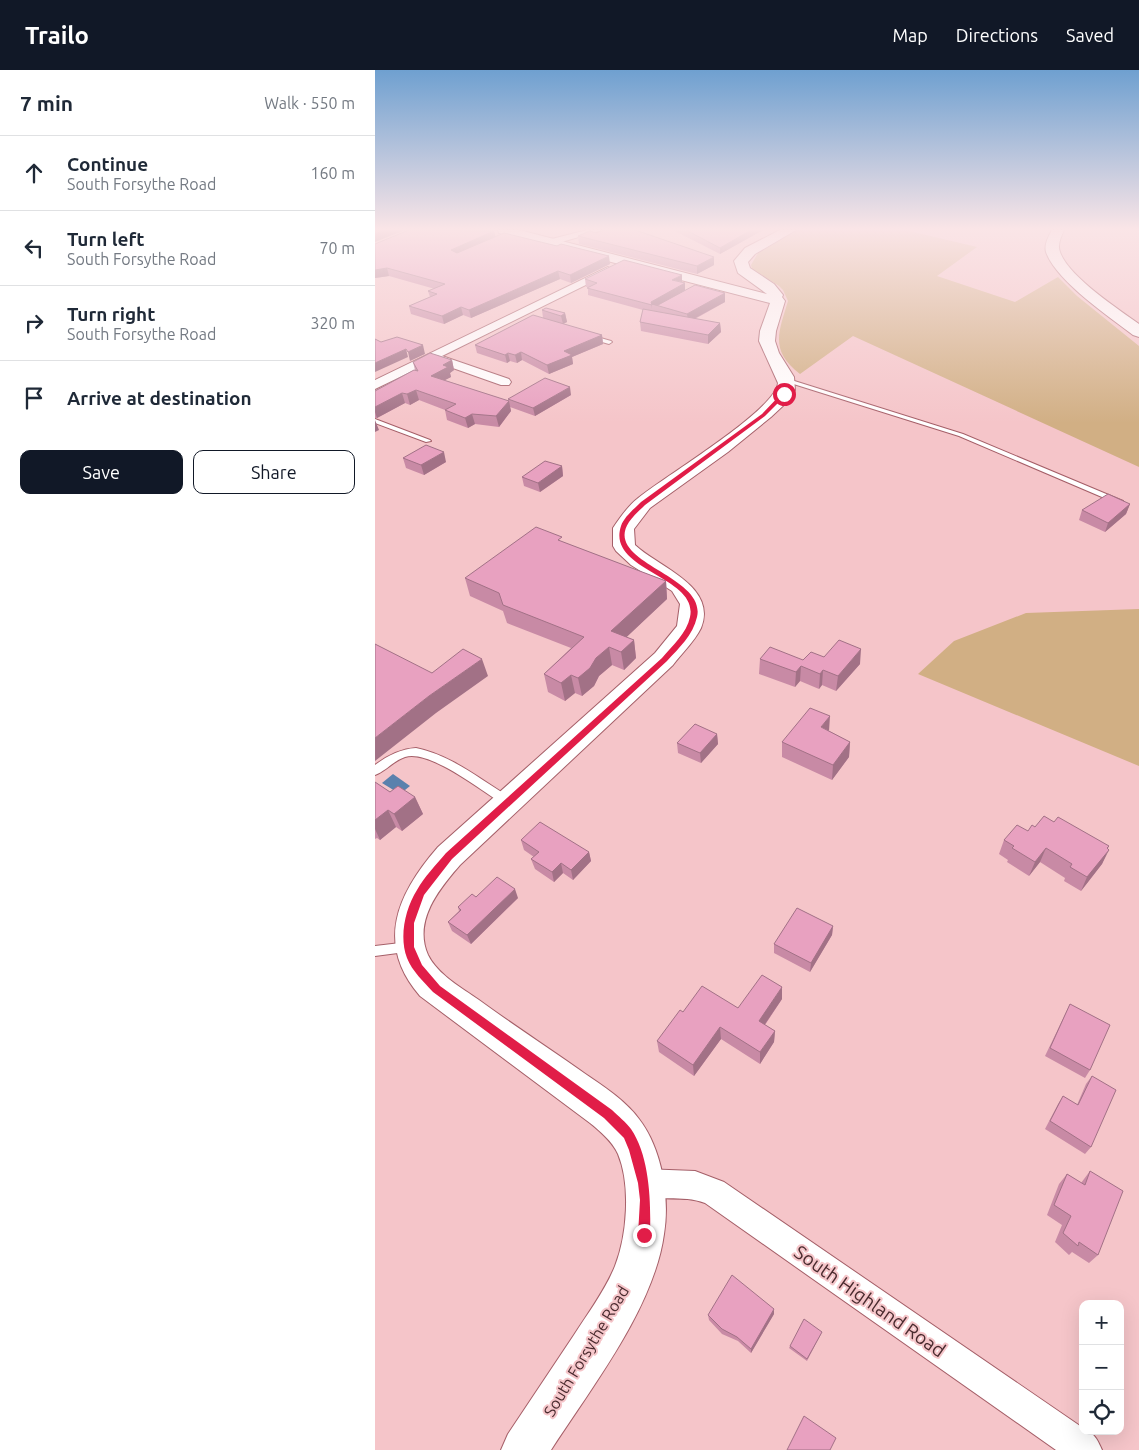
<!DOCTYPE html>
<html lang="en">
<head>
<meta charset="utf-8">
<style>
	:root { --surface:#fff; --page:#f2f2f3; --text:#1f2937; --muted:#747a83; --line:#e0e1e3; --accent:#111827 }
	body { margin:0; font-family:Ubuntu,sans-serif; background:var(--page); color:var(--text) }
	.controls { position:absolute; right:15px; bottom:15px; display:grid; overflow:hidden; border-radius:10px; box-shadow:0 5px 20px #0002 }
	.controls button { width:45px; height:45px; display:grid; place-items:center; padding:0; border:0; border-bottom:1px solid var(--line); background:var(--surface); color:var(--text); font:25px sans-serif }
	.stop { position:absolute; width:15px; height:15px; margin:-11px; border:4px solid #e11d48; border-radius:50%; background:#fff }
	.stop.end { background:#e11d48; border-color:#fff; box-shadow:0 1px 5px #0008 }
	.list { margin:0; padding:0; list-style:none }
	h2 { display:flex; justify-content:space-between; align-items:center; height:65px; margin:0; padding:0 20px; font-size:21px }
	h2 small { font-size:16px; font-weight:400; color:var(--muted) }
	.list li { display:grid; grid-template-columns:32px 1fr auto; gap:15px; align-items:center; box-sizing:border-box; height:75px; padding:0 20px; border-top:1px solid var(--line) }
	.list b { display:block; font-size:19px; white-space:nowrap }
	.list p { margin:0; font-size:16px; white-space:nowrap; color:var(--muted) }
	.list em { font-size:16px; font-style:normal; color:var(--muted) }
	.actions { display:flex; gap:10px; padding:15px 20px }
	.actions a { flex:1; padding:11px 0; border:1px solid var(--accent); border-radius:10px; text-align:center; font-size:18px; color:var(--accent) }
	.actions .main { background:var(--accent); color:#fff }
	.icon { flex:none; width:28px; height:28px; fill:none; stroke:currentColor; stroke-width:2; stroke-linecap:round; stroke-linejoin:round }
	.map { position:relative; flex:none; width:764px; height:1380px; overflow:hidden }
	header { display:flex; align-items:center; gap:30px; box-sizing:border-box; height:70px; padding:0 25px; background:var(--accent); color:#fff }
	header strong { font-size:24px }
	nav { display:flex; gap:28px; margin-inline-start:auto; font-size:18px }
	main { display:flex }
	aside { flex:1; background:var(--surface) }
	.map>svg:first-child { display:block }
</style>
</head>
<body>
<header>
<strong>Trailo</strong>
<nav><a>Map</a><a>Directions</a><a>Saved</a></nav>
</header>
<main>
<aside>
<h2>7 min<small>Walk · 550 m</small></h2>
<ul class="list">
<li><svg class="icon" aria-label="ahead" viewBox="0 0 24 24"><path d="M12 20V5M6 11l6-6 6 6"/></svg><div><b>Continue</b><p>South Forsythe Road</p></div><em>160 m</em></li>
<li><svg class="icon" aria-label="left" viewBox="0 0 24 24"><path d="M17 20v-9H6M10 6l-5 5 5 5"/></svg><div><b>Turn left</b><p>South Forsythe Road</p></div><em>70 m</em></li>
<li><svg class="icon" aria-label="right" viewBox="0 0 24 24"><path d="M7 20v-9h11M14 6l5 5-5 5"/></svg><div><b>Turn right</b><p>South Forsythe Road</p></div><em>320 m</em></li>
<li><svg class="icon" aria-label="arrive" viewBox="0 0 24 24"><path d="M6 21V4h12l-3 4 3 4H6"/></svg><div><b>Arrive at destination</b></div></li>
</ul>
<div class="actions"><a class="main">Save</a><a>Share</a></div>
</aside>
<div class="map">
<svg width="764" height="1380" viewBox="0 0 764 1380">
	<rect width="100%" height="100%" fill="#f5c5c9"/>
	<path fill="#d1af84" d="M422 160H530L602 177 562 206 640 232 683 207 702 226 764 276V397L478 266 425 304C394 280 404 262 413 231L408 220 404 216 377 199 376 195 383 183Z
		M764 539V696L543 604 579 571 651 543Z"/>
	<path fill="#5a81ad" d="M18 704 35 716 25 724 7 713Z"/>
	<g fill="none" stroke-linecap="round" stroke-linejoin="round">
		<g stroke="#a55f68" stroke-width="2">
			<path id="lane" d="M215 265 236 271 237 272 234 274 213 268 212 267Z
				M409 309H413L588 364 748 431 747 433H741L584 366 409 311Z
				M0 349 55 370 56 371 51 372 0 353Z
				M41 678C76 685 106 710 136 728L137 731 136 734H128C107 721 54 679 30 687 18 691 11 701 0 705V695C12 686 25 679 41 678Z
				M34 872 38 873 40 877 38 881 0 886V876Z"/>
		</g>
		<g stroke="#a55f68" stroke-width="2">
			<path id="street" d="M212 160H228L176 175 171 172 173 170Z
				M233 197 238 200 237 202 67 286 134 309 136 312 134 315H126L58 291 0 319V310Z
				M268 1099 320 1101 349 1112 708 1358V1361C719 1361 723 1371 727 1380H681L330 1133C307 1124 281 1133 258 1123L254 1113 258 1103Z"/>
		</g>
		<g stroke="#a55f68" stroke-width="2">
			<path id="secondary" d="M123 160H144L392 224 363 203 359 191 370 178 405 160H421L380 184 373 192 375 198 399 214 408 225 407 227 410 231 401 261 400 271 404 283 419 307 420 320 411 333 396 347 353 382 275 438 259 459 260 475C283 497 343 516 326 558 320 571 306 584 298 595L85 795C64 819 38 851 53 885 63 905 87 918 104 930 138 955 174 978 209 1003 228 1016 250 1030 264 1049 287 1079 295 1127 289 1164 279 1238 216 1318 176 1380H126L133 1364C155 1331 177 1298 199 1265 213 1243 230 1221 240 1196 252 1166 256 1115 243 1084 237 1071 225 1061 215 1053L45 926C0 874 22 824 63 777L280 583 302 556 305 534 297 521 256 495 241 481 238 476V458C244 449 253 436 262 429 288 407 400 341 403 313L384 271 385 261 395 233 124 163Z
				M677 160H689C686 167 682 175 685 182 693 206 743 239 764 254V267L758 265C735 247 681 211 671 182 669 175 673 167 677 160Z"/>
		</g>
		<use href="#lane" fill="#fff" fill-rule="evenodd"/>
		<use href="#street" fill="#fff" fill-rule="evenodd"/>
		<use href="#secondary" fill="#fff" fill-rule="evenodd"/>
	</g>
	<path fill="#c88aa5" d="M298 160H388L345 184Z
		M221 163 339 195 322 204 204 174 203 166Z
		M121 167 235 194 196 213 185 209 96 248 88 245 69 254 36 244 34 236 55 227 53 221 60 219 14 206 0 208V174Z
		M210 209 307 212 310 220 350 232 320 249 345 253 346 262 333 274 266 261 265 252 268 240 213 225V217H211Z
		M167 240 190 243 192 252 188 254 227 265 228 274 197 287 198 294 174 304 147 290 142 293 135 291 132 293 102 283 100 275 168 248Z
		M77 290 79 300 75 303 76 307 69 310 133 331V329L196 325 160 346 135 337 136 341 124 357 100 354 93 358 72 350 70 340 44 330 35 335 30 333 2 348H0V321L40 300 38 292Z
		M28 388 71 392 49 405 31 398Z
		M187 396 188 406 165 422 149 416 147 407Z
		M755 434 751 444 730 462 704 450 707 440Z
		M187 472 291 511 292 529 251 567 259 570 261 588 249 600 237 595 224 606 219 616 207 626 200 623 190 631 173 622 169 604 196 578 132 553 128 541 95 526 90 508Z
		M449 587 485 594 461 621 447 615 444 619 425 611 420 617 384 604 385 589 428 590Z
		M454 661 475 672 474 687 457 710 407 687V672Z
		M342 664 343 674 326 693 303 683 302 673Z
		M0 712 15 722 40 727 48 744 27 761 21 757 5 770 2 768 0 769Z
		M679 752 733 779 727 794 706 821 689 811 690 808 665 792 654 806 632 792 633 790 624 784 629 770 653 761 660 757Z
		M146 770 214 782 216 791 198 810 188 803 179 812 160 799 156 789 159 787 149 780Z
		M101 827 143 828 96 874 77 861 73 852 84 841 83 837Z
		M458 856 457 865 435 902 399 883V874Z
		M407 929 390 955 400 961 399 972 385 994 346 969 319 1006 284 982 282 971 363 938Z
		M695 934 715 1000 710 1008 670 986Z
		M717 1006 716 1077 710 1084 670 1059 683 1034 688 1026 702 1035 711 1014Z
		M715 1101 723 1185 714 1193 697 1182 694 1185 680 1172 687 1155 672 1145 684 1114 692 1104 706 1113Z
		M399 1244 376 1283 363 1271 347 1264 334 1250 333 1245Z
		M446 1264 432 1291 414 1278 415 1276Z"/>
	<path fill="#a27186" d="M9 160H30L0 172V164Z
		M376 160H388L345 184V178Z
		M119 161 121 168 78 187 76 180Z
		M234 186 235 194 196 213 195 205Z
		M339 187V195L322 204V196Z
		M12 198 14 206 0 208V200Z
		M183 201 185 209 96 248 94 240Z
		M307 205V212L297 210Z
		M310 213V221L283 236 277 234V239L276 232Z
		M350 223V232L313 252 312 244Z
		M86 237 88 245 69 254 67 246Z
		M190 243 192 252 188 254 186 246Z
		M345 253 346 262 333 274V265Z
		M227 265 228 274 197 287 198 294 174 304 172 295 189 281Z
		M48 275 50 284 35 291 33 282Z
		M31 279 33 287 0 302V293Z
		M146 282 147 290 142 293 140 285Z
		M133 283 135 291 132 293 130 285Z
		M77 290 79 300 75 303 76 307 59 316 56 306 68 295Z
		M195 317 196 325 160 346 158 338Z
		M41 320 44 330 35 335 32 324Z
		M27 323 30 333 2 348 0 342V337Z
		M134 331 136 341 124 357 121 346Z
		M97 344 100 354 93 358 90 348Z
		M0 350 4 360 0 362Z
		M69 382 71 392 49 405 46 395Z
		M187 396 188 406 165 422 163 413Z
		M755 434 751 444 730 462 733 453Z
		M291 511 292 529 239 579 236 561Z
		M259 570 261 588 249 600 246 582Z
		M234 577 237 595 224 606 219 616 207 626 203 608 221 588Z
		M486 579 485 594 461 621 463 606Z
		M107 589 113 606 61 643 0 691V668L54 626Z
		M426 596 425 611 420 617 421 602Z
		M448 600 447 615 444 619 445 604Z
		M196 605 200 623 190 631 186 613Z
		M455 646 454 661 446 657Z
		M342 664 343 674 326 693 325 683Z
		M475 672 474 687 457 710 458 695Z
		M40 727 48 744 27 761 19 744Z
		M13 740 21 757 5 770 0 759V750Z
		M734 776 730 785 734 780 727 794 706 821 712 807Z
		M671 778 665 792 654 806 660 792Z
		M214 782 216 791 198 810 196 800Z
		M186 793 188 803 179 812 177 802Z
		M140 819 143 828 96 874 92 865Z
		M458 856 457 865 435 902 436 893Z
		M407 917V929L384 963V951Z
		M345 957 346 969 319 1006 318 995Z
		M400 961 399 972 385 994V982Z
		M399 1239V1244L376 1283V1279Z"/>
	<path fill="#e8a1c0" stroke="#a27186" d="M0 160H9L0 164Z
		M34 160 119 161 76 180 82 183 129 163 182 176 186 174 234 186 195 205 183 201 94 240 86 237 67 246 34 236 62 224 53 221 70 214 12 198 0 200V174Z
		M229 160H260L339 187 322 196 203 166 215 161 221 163Z
		M311 160H376L345 178Z
		M249 190 307 205 297 210 310 213 276 232 277 235 212 218 222 213 210 209Z
		M320 215 350 223 312 244 277 234 283 235Z
		M171 238 190 243 186 246 167 240Z
		M268 239 345 253 333 265 265 252Z
		M158 245 227 265 189 281 197 285 172 295 146 282 140 285 133 283 130 285 100 275Z
		M22 267 48 275 33 282 31 279 0 293V269L6 272Z
		M55 283 77 290 68 295 73 297 56 306 134 331 121 346 97 344 90 348 70 340 81 334 41 320 32 324 27 323 0 337V321L39 300 43 301 38 292Z
		M170 308 195 317 158 338 133 329Z
		M51 375 69 382 46 395 28 388Z
		M170 391 187 396 163 413 147 407Z
		M733 424 755 434 733 453 707 440Z
		M161 457 187 467 183 470 291 511 236 561 259 570 246 582 234 577 221 588 215 598 203 608 196 605 186 613 169 604 209 567 128 535 124 523 90 508Z
		M464 570 486 579 463 606 448 600 445 604 426 596 421 602 385 589 395 577 428 590 436 582 449 587Z
		M0 574 57 603 88 579 107 589 54 626 0 668Z
		M435 638 455 646 446 657 475 672 458 695 407 672Z
		M320 654 342 664 325 683 302 673Z
		M0 712 15 722 23 716 40 727 19 744 13 740 0 750Z
		M669 746 679 752 683 747 734 776 732 778 734 780 712 807 695 797 697 794 671 778 660 792 637 778 639 776 629 770 642 755 653 761 657 755 660 757Z
		M165 752 214 782 196 800 186 793 177 802 156 789 164 782 146 770Z
		M122 807 140 819 92 865 73 852 86 840 83 837 97 824 101 827Z
		M422 838 458 856 436 893 399 874Z
		M387 905 407 917 384 951 400 961 385 982 345 957 318 995 282 971 305 940 308 942 327 916 363 938Z
		M695 934 735 955 715 1000 675 978Z
		M717 1006 741 1020 716 1077 675 1051 688 1026 703 1035Z
		M715 1101 748 1121 723 1185 704 1172 703 1176 688 1163 696 1146 679 1135 692 1104 710 1115Z
		M357 1205 399 1239 376 1279 362 1267 347 1259 333 1245Z
		M429 1249 447 1262 432 1289 415 1276Z
		M429 1346 461 1368 455 1380H412Z"/>
	<linearGradient id="sky" x2="0" y2="1"><stop stop-color="#6fa0d0"/><stop offset="0.45" stop-color="#fae5e7"/><stop offset="1" stop-color="#fae5e7" stop-opacity="0"/></linearGradient>
	<rect width="764" height="353" fill="url(#sky)"/>
	<path fill="#e11d48" d="M407 323 412 324 390 346 270 435C265 440 258 446 254 452 227 493 332 505 322 547 318 565 304 578 292 591L77 789 49 825 39 853V877L47 895 65 916 237 1040C243 1046 251 1052 256 1059 275 1087 276 1133 275 1165L273 1169 269 1171 265 1169 263 1165 265 1130 263 1113 254 1080 249 1068 229 1048 58 922C49 912 37 901 32 888 24 867 30 839 42 820 49 807 61 795 71 783L287 588C297 576 312 563 315 547 324 506 231 501 246 456 249 447 259 439 266 432L387 344Z"/>
	<g text-anchor="middle" dominant-baseline="central" stroke-width="4" stroke-linejoin="round" paint-order="stroke">
		<g font-size="16" fill="#4a2b2f" stroke="#f5c5c9">
			<text transform="translate(211 1281) rotate(-59)">South Forsythe Road</text>
		</g>
		<g font-size="19" fill="#4a2b2f" stroke="#f5c5c9">
			<text transform="translate(495 1231) rotate(35)">South Highland Road</text>
		</g>
	</g>
</svg>
<div class="controls">
<button>+</button>
<button>−</button>
<button><svg class="icon" aria-label="locate" viewBox="0 0 24 24"><circle cx="12" cy="12" r="6"/><path d="M12 2v4M12 18v4M2 12h4M18 12h4"/></svg></button>
</div>
<div class="stop" style="left:409px;top:324px"></div>
<div class="stop end" style="left:269px;top:1165px"></div>
</div>
</main>
</body>
</html>
